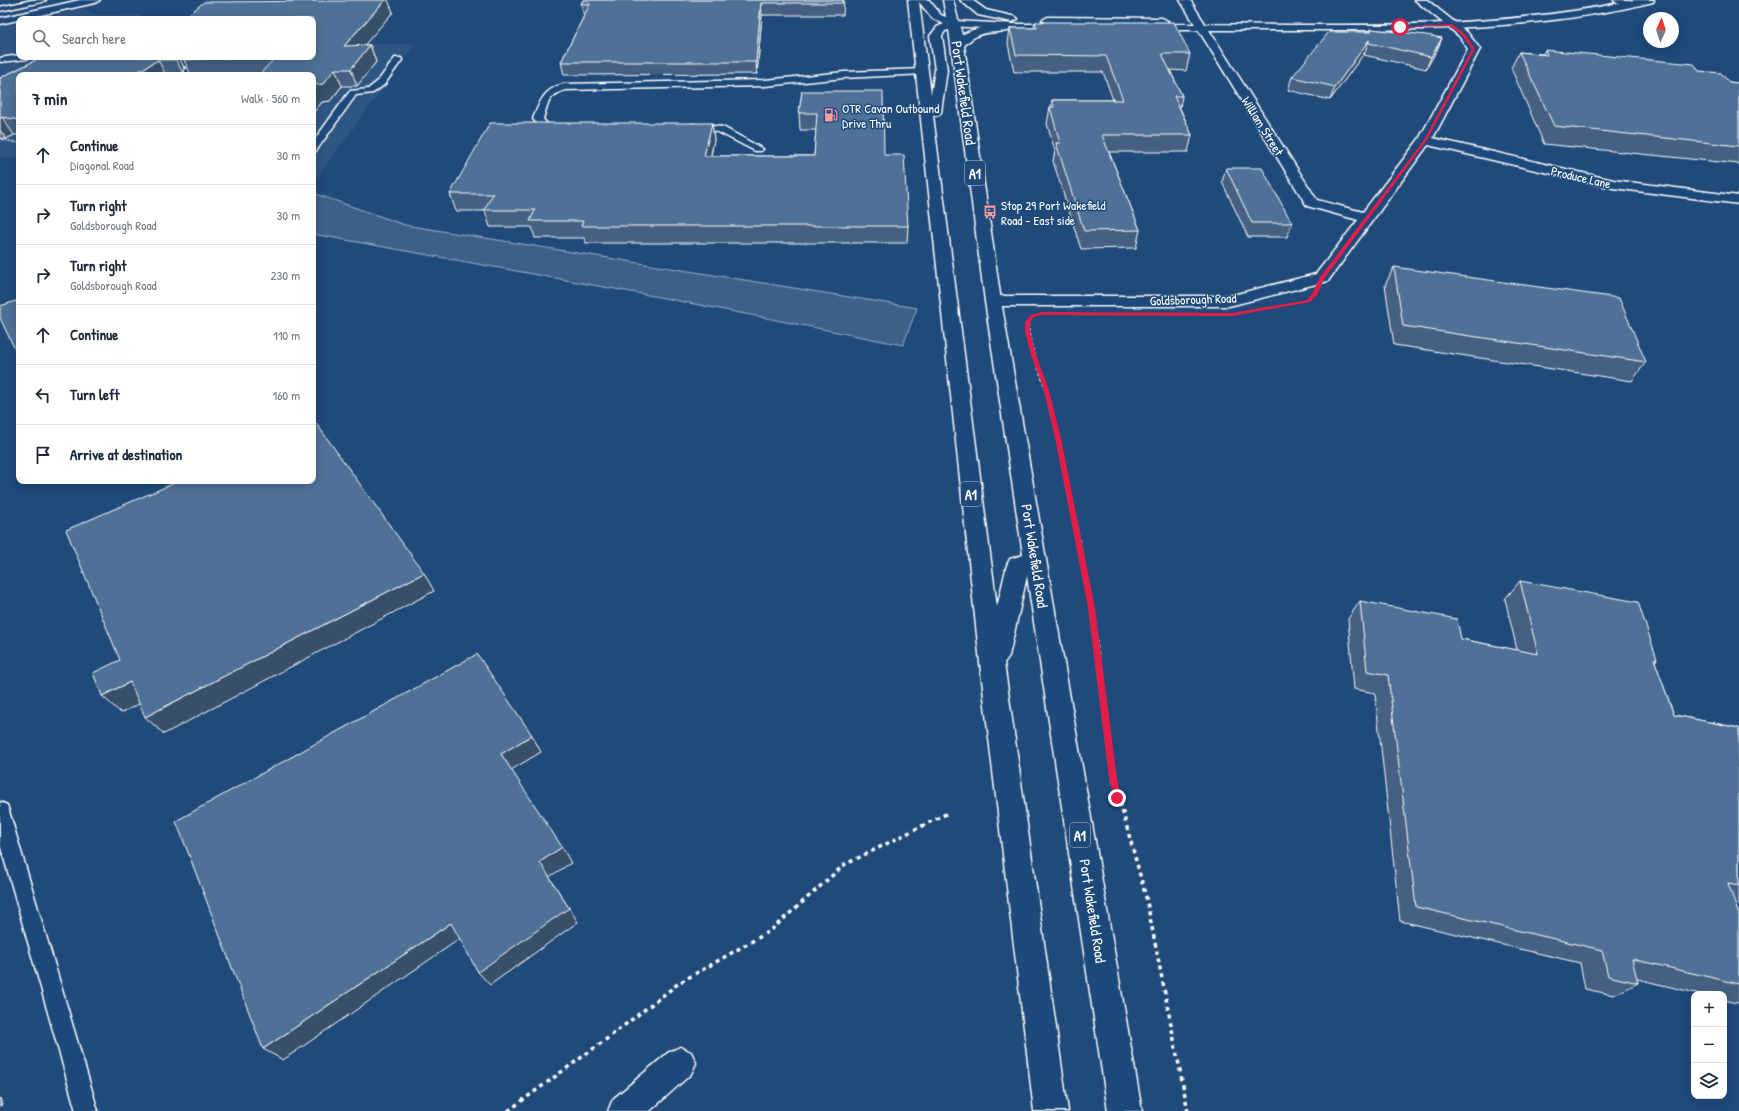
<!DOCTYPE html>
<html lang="en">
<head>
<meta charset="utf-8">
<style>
	:root { --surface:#fff; --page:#f6f6f7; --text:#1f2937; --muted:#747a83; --line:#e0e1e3 }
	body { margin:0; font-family:"Patrick Hand",sans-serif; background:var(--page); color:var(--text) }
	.controls { position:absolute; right:12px; bottom:12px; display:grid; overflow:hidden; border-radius:8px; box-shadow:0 2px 10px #0003 }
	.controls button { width:36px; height:36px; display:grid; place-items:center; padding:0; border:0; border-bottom:1px solid var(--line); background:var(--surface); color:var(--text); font:20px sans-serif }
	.compass { position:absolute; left:1643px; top:12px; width:36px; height:36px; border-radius:50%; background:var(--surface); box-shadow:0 2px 10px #0003; rotate:3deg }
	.stop { position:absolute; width:12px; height:12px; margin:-9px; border:3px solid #e11d48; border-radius:50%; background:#fff }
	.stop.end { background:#e11d48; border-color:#fff; box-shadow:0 1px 4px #0008 }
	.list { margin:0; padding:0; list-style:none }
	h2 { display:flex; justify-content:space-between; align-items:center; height:52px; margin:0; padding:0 16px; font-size:17px }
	h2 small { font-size:13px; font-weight:400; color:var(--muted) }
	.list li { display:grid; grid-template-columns:26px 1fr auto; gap:12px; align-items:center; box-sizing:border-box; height:60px; padding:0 16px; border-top:1px solid var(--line) }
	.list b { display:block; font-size:15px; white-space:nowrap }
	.list p { margin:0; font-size:13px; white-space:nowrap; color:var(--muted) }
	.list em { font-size:13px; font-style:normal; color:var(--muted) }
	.icon { flex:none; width:22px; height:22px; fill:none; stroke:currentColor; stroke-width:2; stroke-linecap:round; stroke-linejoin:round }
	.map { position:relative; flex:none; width:1739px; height:1111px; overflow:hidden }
	.search { position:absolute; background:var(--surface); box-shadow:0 2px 10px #0003; left:16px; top:16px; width:300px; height:44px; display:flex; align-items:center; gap:10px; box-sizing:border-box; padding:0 14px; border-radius:8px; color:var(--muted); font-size:15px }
	.panel { position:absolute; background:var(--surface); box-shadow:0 2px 10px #0003; left:16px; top:72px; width:300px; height:412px; border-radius:8px }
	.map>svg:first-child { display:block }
</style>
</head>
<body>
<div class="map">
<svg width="1739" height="1111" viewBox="0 0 1739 1111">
	<rect width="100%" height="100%" fill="#1f4a7a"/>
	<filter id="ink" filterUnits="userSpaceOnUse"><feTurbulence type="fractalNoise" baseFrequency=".025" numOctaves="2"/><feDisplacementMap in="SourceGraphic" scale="8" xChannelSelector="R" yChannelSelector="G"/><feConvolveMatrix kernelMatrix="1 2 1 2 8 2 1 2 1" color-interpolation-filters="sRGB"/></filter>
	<g filter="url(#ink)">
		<path fill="#2e5683" d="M82 9 98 15H142L136 19H36Z
			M19 23V57H313V45L416 44 313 183V75H19V160L0 157V27Z"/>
		<path fill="#3c618b" stroke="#9eb0c5" d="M313 193 405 225 917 308 903 345 664 298 313 234Z"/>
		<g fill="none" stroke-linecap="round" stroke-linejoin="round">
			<g stroke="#fff" stroke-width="3">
				<path id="service" d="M32 0H46L42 2 0 11V7Z
					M19 55V57H31L27 59 0 62V58Z
					M143 57C157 57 184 56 194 66L192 75H184L186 67 183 65 147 59Z
					M395 58H401L402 60 384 85 373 93 356 95 316 151 313 152V142L350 91 368 89 378 81Z
					M922 69 925 70 926 72 925 74 844 78 765 86 565 90C548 96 548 103 543 119L547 124 563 126 565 128 563 130 541 129 533 119C540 101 544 89 564 84L765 80 844 72Z
					M692 124 723 127 763 149 761 151H755L718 132 689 129 687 127 689 125Z
					M0 802 7 805 9 811 98 1111H76L0 844Z"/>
			</g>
			<g stroke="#fff" stroke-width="3">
				<path id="minor" d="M1180 0H1190L1317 200 1363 212 1419 139 1468 49 1459 36 1415 0H1427L1467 32 1480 49 1433 138 1613 180 1739 196V204L1613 188 1428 145 1328 281 1229 306H993L987 305 985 301 987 297 993 296H1229L1316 274 1358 220 1307 206Z
					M1614 0H1630L1636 4 1631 7 1615 2Z
					M680 1047 691 1052 696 1063 691 1074 650 1111H608L613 1099 669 1052Z"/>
			</g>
			<g stroke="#fff" stroke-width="3">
				<path id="tertiary" d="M80 0H100L95 3 0 24V18Z
					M1634 0H1654L1653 2C1548 28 1439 30 1331 30 1270 30 1208 30 1147 30L1141 27 1144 24 1048 23 1042 20 1048 17 1162 18 1168 21 1165 24C1320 24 1482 33 1634 0Z
					M954 21 1013 24H1064L1070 27 1064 30H1013L950 26 948 24 950 22Z"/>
			</g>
			<g stroke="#fff" stroke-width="3">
				<path id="trunk" d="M908 0H929L941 15 946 17 943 0H953L962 35C971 29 1011 18 1019 27 1014 33 991 31 982 34 975 36 969 40 964 46L1001 301 1142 1111H1108L1027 576 1009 656 1004 663 1068 1111H1034L981 672ZM919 2 933 19 944 24 937 27 930 36 935 70 931 94ZM949 30 985 301 1023 555 1010 559 1007 565 997 607 933 116 939 115 941 112 947 70 942 36 945 31Z
					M960 0H972L986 10 1016 17 1018 19 1012 22 978 15Z"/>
			</g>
			<path stroke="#fff" stroke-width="1.5" stroke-dasharray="1.5 1.5" stroke-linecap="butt" d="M0 139 19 143"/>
			<path stroke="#fff" stroke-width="2" stroke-dasharray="2.5 2.5" stroke-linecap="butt" d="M1030 320 1028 322C1028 345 1039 366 1045 387 1058 430 1065 473 1074 517"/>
			<path stroke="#fff" stroke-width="2.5" stroke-dasharray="3 3" stroke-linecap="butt" d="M1074 516 1092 608 1114 781"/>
			<path stroke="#fff" stroke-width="3.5" stroke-dasharray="4 4" stroke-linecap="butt" d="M1114 780 1146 897 1188 1111
				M508 1111 608 1038 679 983 770 931 844 865 948 813"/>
			<use href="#service" fill="#1f4a7a" fill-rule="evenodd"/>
			<use href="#minor" fill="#1f4a7a" fill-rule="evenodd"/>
			<use href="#tertiary" fill="#1f4a7a" fill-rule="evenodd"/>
			<use href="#trunk" fill="#1f4a7a" fill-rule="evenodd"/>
		</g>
		<path fill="#456182" stroke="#fff" d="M583 0H844L843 15H762L757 74 564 75 561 62 584 16 581 4Z
			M393 12 364 45H370L376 62 357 86H342L330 101 322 102 313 113V75H191L184 60V59L179 58 184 68 183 73 184 75H19V135H14L6 139 0 138V78L42 57H313Z
			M1035 22 1190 54 1186 71 1170 70 1182 96 1180 108 1192 135 1188 152H1109L1140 230 1136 248 1081 249 1053 161 1055 151 1047 124 1050 107H1051L1052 100H1113L1103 72H1014L1008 44 1010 28H1034Z
			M1371 29 1442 38 1437 50 1426 69 1364 55 1365 52 1330 100 1288 90 1292 77 1370 32Z
			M1545 50 1699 71 1729 82 1739 83V164L1544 144 1511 68 1519 52 1543 54Z
			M802 91 884 155 908 226 907 243H586L584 238H535L532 227H490L485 211H456L450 194 712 123 714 140 711 156H814L816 130H800L799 113Z
			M1226 168 1292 223 1287 237H1248L1222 182Z
			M1394 267 1646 362 1632 381 1394 345 1385 285Z
			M1520 581 1657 659 1655 662 1674 715 1739 728V905L1735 904 1739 915V1002L1737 1003 1724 1000V994H1700L1637 979 1638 983 1614 995 1585 989 1580 963 1400 921 1375 693 1354 689 1348 619 1360 601 1461 639 1517 650 1505 599Z"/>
		<path fill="#384f6a" stroke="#fff" d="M385 0H388L393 12 350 62 344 46Z
			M761 3 762 15 757 74 756 62Z
			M1442 38 1437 50 1426 69 1431 57Z
			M1369 40 1365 52 1330 100 1335 87Z
			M370 45 376 62 357 86 351 69Z
			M174 57H179L184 68 183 73 176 60 174 58Z
			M158 60 166 75H132Z
			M335 69 342 86 330 101 322 102 313 113V87L315 85Z
			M2 117 14 135 6 139 0 130V119Z
			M712 123 714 140 707 173 704 156Z
			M424 573 434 591 164 734 145 717Z
			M130 682 149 699 121 713 102 696Z
			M532 735 541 752 511 770 501 754Z
			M562 847 571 863 549 877 578 922 490 985 478 972 540 862Z
			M451 923 464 936 283 1060 263 1049Z
			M0 1098 2 1105 0 1106Z"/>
		<path fill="#507197" stroke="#fff" d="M347 0H385L344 46 370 45 351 69H335L323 84 315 85 313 87V75H259L275 58H217L184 60V57H313V19H183L204 2 345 1Z
			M583 0H843V3H761L756 62H561L590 4H581Z
			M1035 22H1174L1190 54H1162L1182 96H1174L1192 135H1102L1140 230 1084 231 1056 143H1060L1050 107H1054L1052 100H1123L1106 56 1016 55 1010 28H1037Z
			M1371 29 1426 35 1442 38 1431 57 1369 43V40L1335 87 1292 77 1329 32H1371Z
			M1545 50 1694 64 1699 71 1721 73 1729 82 1739 83V146L1554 126 1519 52 1547 55Z
			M42 57H174V58L176 60H158L132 75H19V120L2 117 0 119V78Z
			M802 91H883L884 155H904L908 226H581L583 221H530L535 210H484L493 194H450L490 123H712L704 156H814L817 113H799Z
			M1226 168H1262L1292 223H1252Z
			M1394 267 1619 298 1646 362 1403 326Z
			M19 300V358L0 318V306Z
			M316 423 424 573 145 717 130 682 102 696 93 673 120 660 66 530 179 481H313V424Z
			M1520 581 1638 602 1657 659H1654L1674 715 1739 728V885L1728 883 1739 915V984L1632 959 1638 983 1608 976 1602 950 1416 907 1388 675 1367 671 1360 601 1457 619 1461 639 1538 654Z
			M477 654 532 735 501 754 562 847 540 862 569 908 478 972 451 923 263 1049 176 821Z"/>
	</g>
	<path fill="#e11d48" d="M1452 24 1465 34 1475 49 1427 140 1324 279 1317 295 1310 302 1232 316 1042 315 1034 317 1030 322V332L1036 355 1048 387 1061 438 1095 608 1117 778 1121 798 1120 801H1115L1109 778 1088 608 1055 438 1043 387 1031 355 1025 332V322L1031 315 1042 312 1232 313 1307 300 1312 294 1320 277 1424 140 1472 49 1462 35 1450 26 1398 27Z"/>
	<defs>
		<g id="fuel-bare" transform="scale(1.08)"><path d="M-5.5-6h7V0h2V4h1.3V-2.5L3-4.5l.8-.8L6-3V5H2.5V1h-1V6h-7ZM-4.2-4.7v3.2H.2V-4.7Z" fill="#ff9aa2" stroke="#1f4a7a" stroke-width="2.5" paint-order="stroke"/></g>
		<g id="bus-bare" transform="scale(1.08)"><path d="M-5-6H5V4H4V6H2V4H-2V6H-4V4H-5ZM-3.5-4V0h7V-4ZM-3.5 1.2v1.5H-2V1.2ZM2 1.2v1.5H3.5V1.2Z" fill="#ff9aa2" stroke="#1f4a7a" stroke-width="2.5" paint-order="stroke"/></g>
	</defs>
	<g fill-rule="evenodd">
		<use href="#fuel-bare" x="831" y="115"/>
		<use href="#bus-bare" x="990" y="212"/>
	</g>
	<g text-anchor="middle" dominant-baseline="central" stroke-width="3" stroke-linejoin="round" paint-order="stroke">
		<g font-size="13" fill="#fff" stroke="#1f4a7a" text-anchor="start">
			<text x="842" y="108">OTR Cavan Outbound<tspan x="842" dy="15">Drive Thru</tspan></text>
			<text x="1001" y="205">Stop 29 Port Wakefield<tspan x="1001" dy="15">Road - East side</tspan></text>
		</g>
		<g font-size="13" fill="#fff" stroke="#1f4a7a">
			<text transform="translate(1263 126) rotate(58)">William Street</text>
			<text transform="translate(1581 177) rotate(13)">Produce Lane</text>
			<text transform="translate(1193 299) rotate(-2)">Goldsborough Road</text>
		</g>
		<g fill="#1f4a7a" stroke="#bcc9d7" stroke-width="1">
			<rect x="965" y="161" width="20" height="24" rx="3"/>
			<rect x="961" y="482" width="20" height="24" rx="3"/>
			<rect x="1070" y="823" width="20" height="24" rx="3"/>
		</g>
		<g font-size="14" font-weight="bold" fill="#fff">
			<text x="975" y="173">A1</text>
			<text x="971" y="494">A1</text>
			<text x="1080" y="835">A1</text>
		</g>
		<g font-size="15" fill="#fff" stroke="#1f4a7a">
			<text transform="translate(964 93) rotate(82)">Port Wakefield Road</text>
			<text transform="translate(1035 556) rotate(81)">Port Wakefield Road</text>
			<text transform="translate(1093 911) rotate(81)">Port Wakefield Road</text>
		</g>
	</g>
</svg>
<div class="controls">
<button>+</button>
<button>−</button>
<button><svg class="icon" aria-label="layers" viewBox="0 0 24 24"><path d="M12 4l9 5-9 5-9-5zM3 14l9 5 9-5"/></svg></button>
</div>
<svg class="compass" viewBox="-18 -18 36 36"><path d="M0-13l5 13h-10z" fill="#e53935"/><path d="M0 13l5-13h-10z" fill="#747a83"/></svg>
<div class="stop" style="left:1400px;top:27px"></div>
<div class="stop end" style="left:1117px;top:798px"></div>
<div class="search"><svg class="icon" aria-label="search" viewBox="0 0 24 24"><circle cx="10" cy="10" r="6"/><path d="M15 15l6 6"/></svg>Search here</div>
<section class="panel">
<h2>7 min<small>Walk · 560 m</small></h2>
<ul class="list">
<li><svg class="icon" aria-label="ahead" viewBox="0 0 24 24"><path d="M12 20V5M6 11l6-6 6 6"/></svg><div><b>Continue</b><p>Diagonal Road</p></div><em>30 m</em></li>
<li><svg class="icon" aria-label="right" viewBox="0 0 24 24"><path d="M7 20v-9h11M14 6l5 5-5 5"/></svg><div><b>Turn right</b><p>Goldsborough Road</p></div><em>30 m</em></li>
<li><svg class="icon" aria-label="right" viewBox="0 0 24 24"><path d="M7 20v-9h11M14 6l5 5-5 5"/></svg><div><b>Turn right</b><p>Goldsborough Road</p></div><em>230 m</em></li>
<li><svg class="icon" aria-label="ahead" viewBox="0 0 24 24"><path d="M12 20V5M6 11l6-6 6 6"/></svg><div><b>Continue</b></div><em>110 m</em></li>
<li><svg class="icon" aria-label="left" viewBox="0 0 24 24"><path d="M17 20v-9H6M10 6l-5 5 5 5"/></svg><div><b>Turn left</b></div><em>160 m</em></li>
<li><svg class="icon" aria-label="arrive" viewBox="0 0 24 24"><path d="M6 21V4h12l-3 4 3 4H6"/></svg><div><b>Arrive at destination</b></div></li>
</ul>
</section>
</div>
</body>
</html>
